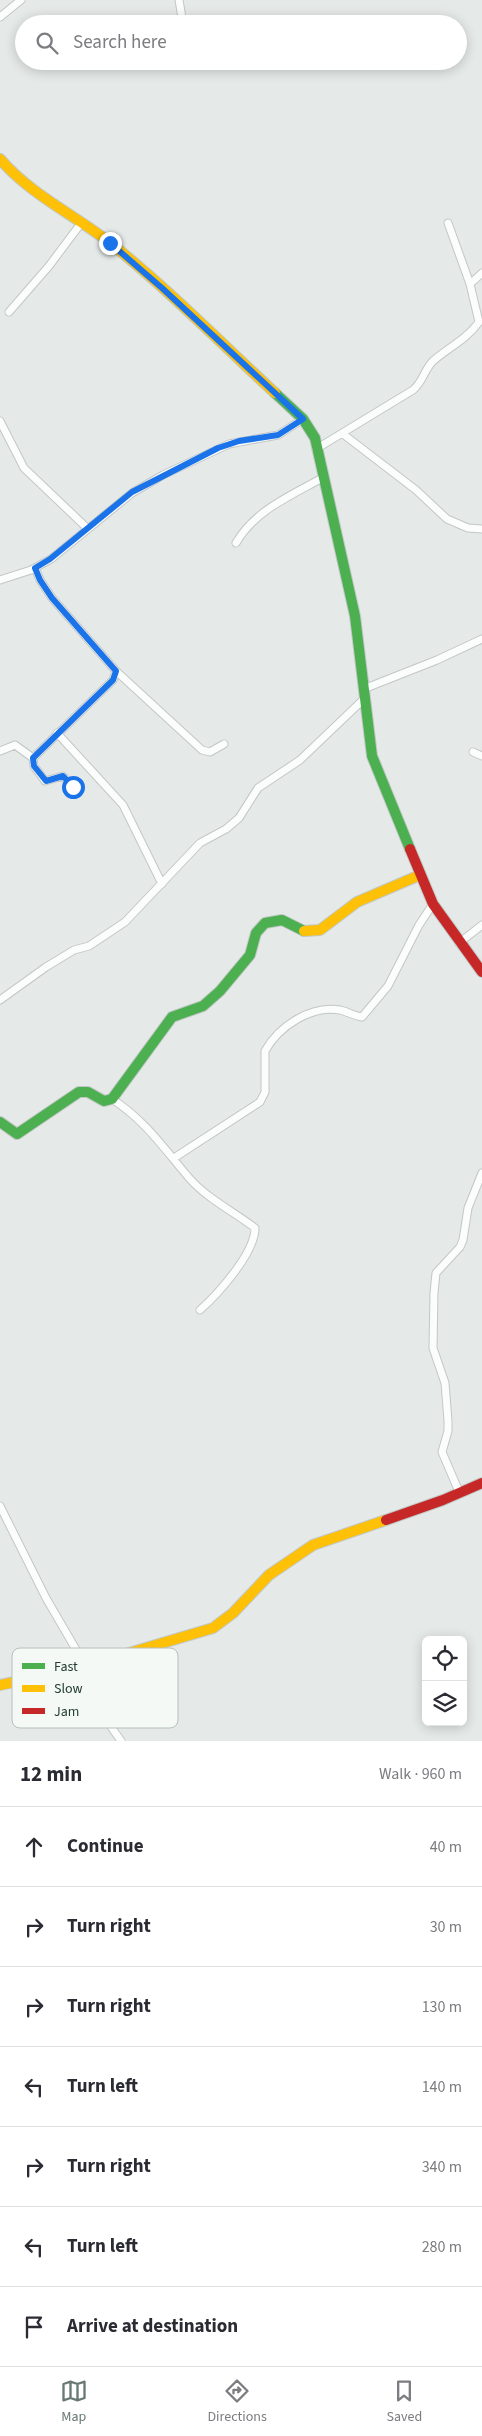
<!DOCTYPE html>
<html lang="en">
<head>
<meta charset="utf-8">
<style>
	:root { --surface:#fff; --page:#f2f2f3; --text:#2b2b33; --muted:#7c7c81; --line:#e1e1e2; --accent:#687974 }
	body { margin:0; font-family:"Source Sans 3",sans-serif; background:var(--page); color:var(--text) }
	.controls { position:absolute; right:15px; bottom:15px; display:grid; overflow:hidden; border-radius:8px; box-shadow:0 2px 12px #0003 }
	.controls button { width:45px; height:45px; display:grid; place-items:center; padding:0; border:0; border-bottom:1px solid var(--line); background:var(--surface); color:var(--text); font:25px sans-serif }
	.stop { position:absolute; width:15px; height:15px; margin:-11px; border:4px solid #1a73e8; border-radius:50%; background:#fff }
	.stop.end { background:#1a73e8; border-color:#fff; box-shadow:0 1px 5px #0008 }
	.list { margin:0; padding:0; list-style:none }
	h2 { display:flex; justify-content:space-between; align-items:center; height:65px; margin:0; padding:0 20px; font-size:21px }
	h2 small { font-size:16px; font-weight:400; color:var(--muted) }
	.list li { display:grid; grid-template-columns:32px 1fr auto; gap:15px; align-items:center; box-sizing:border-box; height:80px; padding:0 20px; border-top:1px solid var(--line) }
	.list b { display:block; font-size:19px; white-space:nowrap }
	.list em { font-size:16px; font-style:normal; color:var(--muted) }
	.icon { flex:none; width:28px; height:28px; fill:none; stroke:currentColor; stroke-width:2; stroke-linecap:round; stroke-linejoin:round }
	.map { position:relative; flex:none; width:482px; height:1741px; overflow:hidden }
	.search { position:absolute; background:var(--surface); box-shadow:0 2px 12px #0003; left:15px; right:15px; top:15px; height:55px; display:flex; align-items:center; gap:12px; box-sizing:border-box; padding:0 18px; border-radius:28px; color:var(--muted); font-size:19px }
	.sheet { height:625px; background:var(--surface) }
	nav { display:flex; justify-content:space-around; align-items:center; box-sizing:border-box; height:70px; border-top:1px solid var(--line); background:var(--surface); font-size:14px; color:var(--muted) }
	nav a { display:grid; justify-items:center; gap:2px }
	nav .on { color:var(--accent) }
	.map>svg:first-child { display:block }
</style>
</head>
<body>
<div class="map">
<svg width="482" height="1741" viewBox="0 0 482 1741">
	<rect width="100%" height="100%" fill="#e5eae8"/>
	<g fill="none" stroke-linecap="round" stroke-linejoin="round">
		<g stroke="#c2c7c5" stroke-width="9">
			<path id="street" d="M179 0 183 24
				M0 17 21 0
				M470 284 482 273
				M9 312 49 266 82 222
				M0 421 24 468 88 529
				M343 434 416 490 447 519 468 528 482 529
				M316 449 413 390C423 382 424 370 433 361 448 348 467 339 479 322L470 284 448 223
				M236 543C255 510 292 495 324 477
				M35 568 40 580 52 598 116 671 113 680 33 758 34 766 45 781 63 776 73 787
				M0 580 31 570 51 559 132 493 163 475 229 444 278 435 303 419
				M116 671 202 750 210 752 224 744
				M366 688 437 660 482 639
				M57 733 123 805 162 884
				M0 751 15 745 33 758
				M473 752 482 756
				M459 943 482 925
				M0 1000 46 967 74 950 89 946 125 922 200 843 226 829 239 818 258 788 300 760 365 698
				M112 1099C145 1120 165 1150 190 1179 208 1199 234 1212 255 1228 255 1253 218 1294 200 1310
				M174 1158 260 1102 265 1092V1051C279 1026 311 1005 340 1010 348 1012 355 1016 362 1017L388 986 419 925 433 904
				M460 1494 442 1452 448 1431V1421L445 1383 433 1348 434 1293 436 1273 460 1247 463 1240 468 1208 482 1173
				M0 1506 46 1598 85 1665
				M72 1670 121 1741"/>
		</g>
		<g stroke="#c1c7c5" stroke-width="12">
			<path id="fast" d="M275 393 303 419 315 438 355 616 372 756 410 849
				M0 1122 17 1134 79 1092H88L104 1101 112 1099 172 1017 203 1006 220 991 250 955 256 933 265 923 282 920 304 931"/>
		</g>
		<g stroke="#c1c7c5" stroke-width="12">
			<path id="slow" d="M0 159C30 194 73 214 109 242 167 288 220 342 275 393
				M304 931 320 930 357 902 420 875
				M0 1685 72 1670 213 1628 233 1613 269 1575 313 1545 386 1520"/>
		</g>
		<g stroke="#c1c7c5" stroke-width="12">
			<path id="jam" d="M410 849 433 904 482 972
				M386 1520 443 1500 482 1483"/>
		</g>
		<use href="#street" stroke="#fbfcfc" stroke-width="7"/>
		<use href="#fast" stroke="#4caf50" stroke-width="10"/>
		<use href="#slow" stroke="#ffc107" stroke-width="10"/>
		<use href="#jam" stroke="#c62828" stroke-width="10"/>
	</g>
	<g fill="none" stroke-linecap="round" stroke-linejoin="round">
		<path stroke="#1a73e8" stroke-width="6" d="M73 787 63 776 46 781 34 766 33 758 113 680 116 671 52 598 40 580 35 568 50 559 132 492 218 448 239 441 278 435 303 419 162 288 110 243"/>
	</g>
	<rect x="12" y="1648" width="166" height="80" rx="8" fill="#f4f9f6" stroke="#b6c0bc" stroke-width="1"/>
	<rect x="22" y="1663" width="23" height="6" fill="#4caf50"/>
	<rect x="22" y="1685" width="23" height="7" fill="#ffc107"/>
	<rect x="22" y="1708" width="23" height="6" fill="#c62828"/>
	<g font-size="14" fill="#243c35">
		<text x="54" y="1671">Fast</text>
		<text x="54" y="1693">Slow</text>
		<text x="54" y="1716">Jam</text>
	</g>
</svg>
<div class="controls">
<button><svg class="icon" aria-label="locate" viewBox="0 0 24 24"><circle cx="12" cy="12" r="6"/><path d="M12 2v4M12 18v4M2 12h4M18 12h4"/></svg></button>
<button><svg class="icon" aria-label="layers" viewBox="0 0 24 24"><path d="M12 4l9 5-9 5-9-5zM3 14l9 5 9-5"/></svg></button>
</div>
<div class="stop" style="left:73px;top:787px"></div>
<div class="stop end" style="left:110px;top:243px"></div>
<div class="search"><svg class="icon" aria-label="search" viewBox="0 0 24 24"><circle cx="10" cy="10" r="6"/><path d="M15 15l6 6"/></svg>Search here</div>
</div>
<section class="sheet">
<h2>12 min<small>Walk · 960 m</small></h2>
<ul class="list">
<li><svg class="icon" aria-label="ahead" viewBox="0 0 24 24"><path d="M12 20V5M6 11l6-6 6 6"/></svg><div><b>Continue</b></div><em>40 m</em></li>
<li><svg class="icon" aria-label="right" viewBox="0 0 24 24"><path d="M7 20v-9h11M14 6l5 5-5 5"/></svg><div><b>Turn right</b></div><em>30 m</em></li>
<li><svg class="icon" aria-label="right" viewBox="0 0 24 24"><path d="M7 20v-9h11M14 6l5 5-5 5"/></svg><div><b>Turn right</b></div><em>130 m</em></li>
<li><svg class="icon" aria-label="left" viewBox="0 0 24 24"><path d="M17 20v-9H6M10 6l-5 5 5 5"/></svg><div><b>Turn left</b></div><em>140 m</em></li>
<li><svg class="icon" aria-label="right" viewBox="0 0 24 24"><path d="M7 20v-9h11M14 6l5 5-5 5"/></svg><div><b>Turn right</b></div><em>340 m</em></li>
<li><svg class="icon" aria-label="left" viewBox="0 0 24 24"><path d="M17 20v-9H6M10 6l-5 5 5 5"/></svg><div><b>Turn left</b></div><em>280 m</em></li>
<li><svg class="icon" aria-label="arrive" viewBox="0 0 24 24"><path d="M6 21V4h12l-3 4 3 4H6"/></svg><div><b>Arrive at destination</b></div></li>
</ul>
</section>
<nav>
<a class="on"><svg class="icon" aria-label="map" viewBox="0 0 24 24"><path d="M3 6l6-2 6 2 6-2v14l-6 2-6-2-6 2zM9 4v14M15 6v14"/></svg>Map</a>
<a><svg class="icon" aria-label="directions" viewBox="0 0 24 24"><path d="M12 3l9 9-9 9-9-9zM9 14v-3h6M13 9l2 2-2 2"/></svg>Directions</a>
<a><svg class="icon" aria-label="saved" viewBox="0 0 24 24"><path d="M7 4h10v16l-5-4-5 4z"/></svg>Saved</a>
</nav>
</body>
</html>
